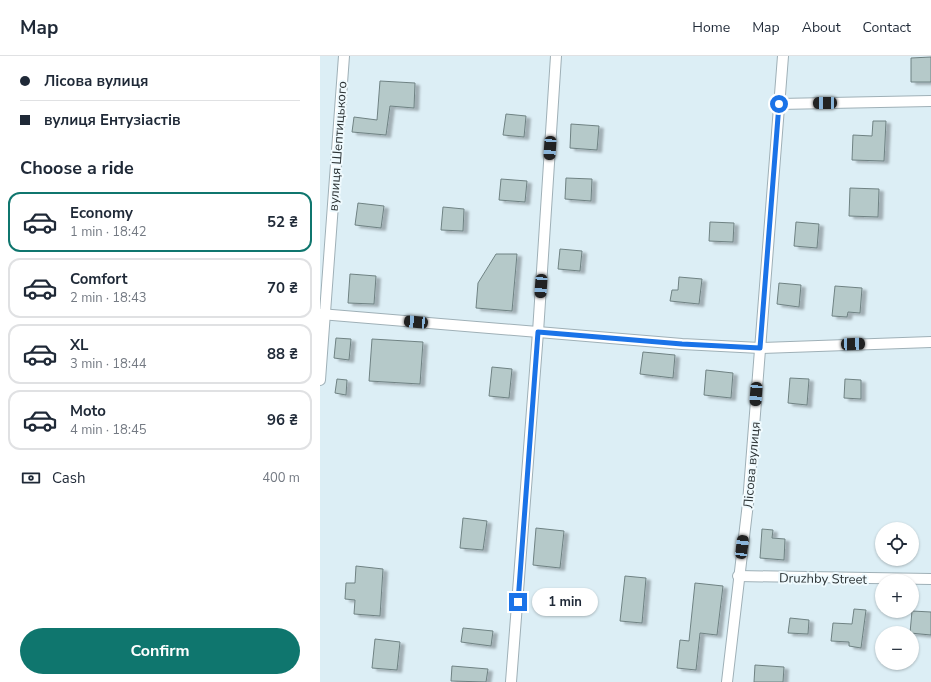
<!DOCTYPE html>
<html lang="en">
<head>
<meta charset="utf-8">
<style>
	body { margin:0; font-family:"Nunito Sans",sans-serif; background:#f2f2f3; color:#1f2937; height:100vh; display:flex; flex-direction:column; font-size:15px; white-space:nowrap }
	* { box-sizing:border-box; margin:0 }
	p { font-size:13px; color:#747a83 }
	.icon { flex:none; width:22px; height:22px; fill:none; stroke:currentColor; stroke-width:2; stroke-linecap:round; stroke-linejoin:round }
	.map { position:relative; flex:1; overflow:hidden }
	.side { display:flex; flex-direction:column; background:#fff; width:320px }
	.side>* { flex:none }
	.hud { display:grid; align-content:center; height:88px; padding:0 20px; background:#fff }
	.tools { position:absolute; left:555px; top:466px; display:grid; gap:8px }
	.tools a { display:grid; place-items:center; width:44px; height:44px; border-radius:50%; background:#fff; box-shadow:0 1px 3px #0004; font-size:20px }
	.end { position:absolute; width:18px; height:18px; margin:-9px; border:5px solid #1a73e8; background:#fff; box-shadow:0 0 0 2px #fff }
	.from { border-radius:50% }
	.bubble { position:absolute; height:28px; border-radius:14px; background:#fff; box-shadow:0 1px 3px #0004; font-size:13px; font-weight:700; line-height:28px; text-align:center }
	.car { position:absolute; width:12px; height:24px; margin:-12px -6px; border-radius:5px; box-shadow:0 0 3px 1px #0007; background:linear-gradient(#222 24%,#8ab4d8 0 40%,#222 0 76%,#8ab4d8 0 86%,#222 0) }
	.hud b { display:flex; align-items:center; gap:14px; height:38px; font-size:15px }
	.hud b+b { border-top:1px solid #e0e1e3 }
	.hud i { width:10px; height:10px; background:#1f2937 }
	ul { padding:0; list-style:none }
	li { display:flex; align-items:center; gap:12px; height:60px; margin:0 8px 6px; padding:0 12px; border:2px solid #e0e1e3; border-radius:12px }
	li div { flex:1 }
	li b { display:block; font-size:15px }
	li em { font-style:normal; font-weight:700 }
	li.on { border-color:#0f766e }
	li>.icon { width:36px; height:36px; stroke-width:1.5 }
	h2 { padding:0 20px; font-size:18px; line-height:48px }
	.pay { display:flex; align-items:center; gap:10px; height:44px; padding:0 20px; font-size:15px }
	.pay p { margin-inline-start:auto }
	.primary-button { display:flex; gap:8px; margin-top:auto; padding:8px 20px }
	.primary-button a { flex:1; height:46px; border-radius:24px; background:#0f766e; color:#fff; font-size:16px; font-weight:700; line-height:46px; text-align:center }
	header { display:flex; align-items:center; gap:24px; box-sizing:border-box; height:56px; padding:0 20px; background:#fff; border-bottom:1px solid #e0e1e3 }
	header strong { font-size:19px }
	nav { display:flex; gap:22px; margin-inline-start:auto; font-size:14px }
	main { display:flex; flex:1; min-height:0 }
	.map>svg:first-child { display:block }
	.building { fill:#b5c9c9; stroke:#6f8283; filter:url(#shadow) }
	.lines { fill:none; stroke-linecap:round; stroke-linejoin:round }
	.street-casing { stroke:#9fb0b7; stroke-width:12 }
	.street { stroke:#fff; stroke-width:10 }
	.route { stroke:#1a73e8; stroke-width:5 }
	.labels { text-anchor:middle; stroke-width:4; stroke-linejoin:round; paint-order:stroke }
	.street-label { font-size:13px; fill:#2c3335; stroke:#effafe }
</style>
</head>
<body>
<header>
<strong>Map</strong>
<nav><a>Home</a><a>Map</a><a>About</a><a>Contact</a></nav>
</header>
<main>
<section class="side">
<div class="hud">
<b><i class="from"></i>Лісова вулиця</b>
<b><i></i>вулиця Ентузіастів</b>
</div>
<h2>Choose a ride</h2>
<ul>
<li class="on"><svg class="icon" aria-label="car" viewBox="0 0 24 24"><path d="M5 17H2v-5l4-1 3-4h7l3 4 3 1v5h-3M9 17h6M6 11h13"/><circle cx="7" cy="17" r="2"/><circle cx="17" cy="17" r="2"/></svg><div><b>Economy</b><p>1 min · 18:42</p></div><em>52 ₴</em></li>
<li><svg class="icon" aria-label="car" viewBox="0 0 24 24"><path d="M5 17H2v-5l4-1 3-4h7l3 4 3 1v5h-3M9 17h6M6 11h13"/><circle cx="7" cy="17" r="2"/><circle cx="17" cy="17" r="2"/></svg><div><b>Comfort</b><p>2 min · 18:43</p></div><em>70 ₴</em></li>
<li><svg class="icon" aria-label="car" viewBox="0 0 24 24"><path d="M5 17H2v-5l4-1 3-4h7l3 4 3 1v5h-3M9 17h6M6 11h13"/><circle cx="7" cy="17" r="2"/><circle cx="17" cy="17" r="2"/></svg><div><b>XL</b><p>3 min · 18:44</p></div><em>88 ₴</em></li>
<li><svg class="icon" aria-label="car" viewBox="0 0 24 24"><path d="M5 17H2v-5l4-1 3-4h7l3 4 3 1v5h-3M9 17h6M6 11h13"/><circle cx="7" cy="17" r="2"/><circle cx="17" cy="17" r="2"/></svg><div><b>Moto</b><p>4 min · 18:45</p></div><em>96 ₴</em></li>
</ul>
<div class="pay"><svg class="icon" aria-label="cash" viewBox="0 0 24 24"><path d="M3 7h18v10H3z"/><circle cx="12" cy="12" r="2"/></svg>Cash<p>400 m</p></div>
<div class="primary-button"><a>Confirm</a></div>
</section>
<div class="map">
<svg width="611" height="626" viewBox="0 0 611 626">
	<defs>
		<filter id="shadow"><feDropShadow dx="4.5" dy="2.5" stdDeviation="1" flood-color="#0004"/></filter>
	</defs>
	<rect width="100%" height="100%" fill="#dceef5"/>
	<!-- building -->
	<g class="building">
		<path d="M611,1V26H591V2Z"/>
		<path d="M60,25L95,27L94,52L70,50L66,79L32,76L34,61L57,64Z"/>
		<path d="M186,58L206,60L204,81L183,79Z"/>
		<path d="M553,65H566L564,105L532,104L533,79L552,80Z"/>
		<path d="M251,68L279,70L277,94L250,92Z"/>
		<path d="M246,122L272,123L271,145L245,143Z"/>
		<path d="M181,123L207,125L205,146L179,144Z"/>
		<path d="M530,132L559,133L558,161L529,160Z"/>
		<path d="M38,147L64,150L61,172L35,169Z"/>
		<path d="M123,151L144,153L143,175L121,174Z"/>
		<path d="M390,166L414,167L413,186L389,185Z"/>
		<path d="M476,166L499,168L497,192L474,190Z"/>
		<path d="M240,193L262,195L260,215L238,213Z"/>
		<path d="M176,198H197L192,255L156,252L158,227Z"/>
		<path d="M30,218L56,220L54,248L28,247Z"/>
		<path d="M359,221L382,223L379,248L350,245L352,234H358Z"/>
		<path d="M459,227L481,229L479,251L457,248Z"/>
		<path d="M515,230L542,232L540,257L528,256L527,261L512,260Z"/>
		<path d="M16,282L31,283L29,304L14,302Z"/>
		<path d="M52,283L103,286L100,328L49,325Z"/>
		<path d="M323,296L355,299L353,322L320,318Z"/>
		<path d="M172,311L192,313L189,342L169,340Z"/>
		<path d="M386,314L413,317L411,342L384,339Z"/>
		<path d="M470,322L489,323L487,349L468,347Z"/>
		<path d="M17,323L27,324L26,339L15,337Z"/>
		<path d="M525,323L541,324V343L524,342Z"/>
		<path d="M143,462L167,465L163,494L140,492Z"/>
		<path d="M216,472L244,475L240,512L213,509Z"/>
		<path d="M442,473L453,474L452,482L465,483L464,504L440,502Z"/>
		<path d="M36,510L63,513L60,560L34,558L35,544L25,543L26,527H35Z"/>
		<path d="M305,520L326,522L322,567L300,565Z"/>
		<path d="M375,527L403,530L397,579L380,577L376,614L357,612L360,584L369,585Z"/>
		<path d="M534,553L546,554L541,592L529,590V586L511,585L513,567L532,568Z"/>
		<path d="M592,555L611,556V579L590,577Z"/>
		<path d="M470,562L489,564L488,578L468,577Z"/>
		<path d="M143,572L173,575L171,590L141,586Z"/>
		<path d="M55,583L80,586L77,614L52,612Z"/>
		<path d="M435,609L464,611L463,626H434Z"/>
		<path d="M132,610L168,613L166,626L131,625Z"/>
	</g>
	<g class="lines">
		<!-- street casing -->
		<g class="street-casing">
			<g id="street">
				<path d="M459,48L611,45"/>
				<path d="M0,258L362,288L440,292L611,286"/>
				<path d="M0,324L24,0"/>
				<path d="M418,520L611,523"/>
				<path d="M191,626L218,276L236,0"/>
				<path d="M407,626L428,447L463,0"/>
			</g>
		</g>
		<!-- street -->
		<use href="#street" class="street"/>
	</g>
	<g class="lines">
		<!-- route -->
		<path class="route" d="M198,546L218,276L362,288L440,292L459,48"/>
	</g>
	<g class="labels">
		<!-- street labels -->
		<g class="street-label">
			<text transform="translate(17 90) rotate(-86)" y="5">вулиця Шептицького</text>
			<text transform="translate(431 409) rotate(-85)" y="5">Лісова вулиця</text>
			<text transform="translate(503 522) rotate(1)" y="5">Druzhby Street</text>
		</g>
	</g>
</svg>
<div class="tools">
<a><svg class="icon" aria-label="locate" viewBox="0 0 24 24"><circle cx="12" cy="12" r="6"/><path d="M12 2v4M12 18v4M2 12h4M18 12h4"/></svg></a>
<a>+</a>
<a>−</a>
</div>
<i class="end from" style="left:459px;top:48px"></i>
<i class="end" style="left:198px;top:546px"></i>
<div class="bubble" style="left:212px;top:532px;width:66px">1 min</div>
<i class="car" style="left:505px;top:47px;rotate:269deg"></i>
<i class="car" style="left:230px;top:92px;rotate:184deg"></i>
<i class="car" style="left:221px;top:230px;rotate:184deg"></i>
<i class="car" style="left:96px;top:266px;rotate:275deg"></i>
<i class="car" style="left:533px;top:288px;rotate:88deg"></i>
<i class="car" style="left:436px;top:338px;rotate:184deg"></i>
<i class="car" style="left:422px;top:491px;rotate:7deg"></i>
</div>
</main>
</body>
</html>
